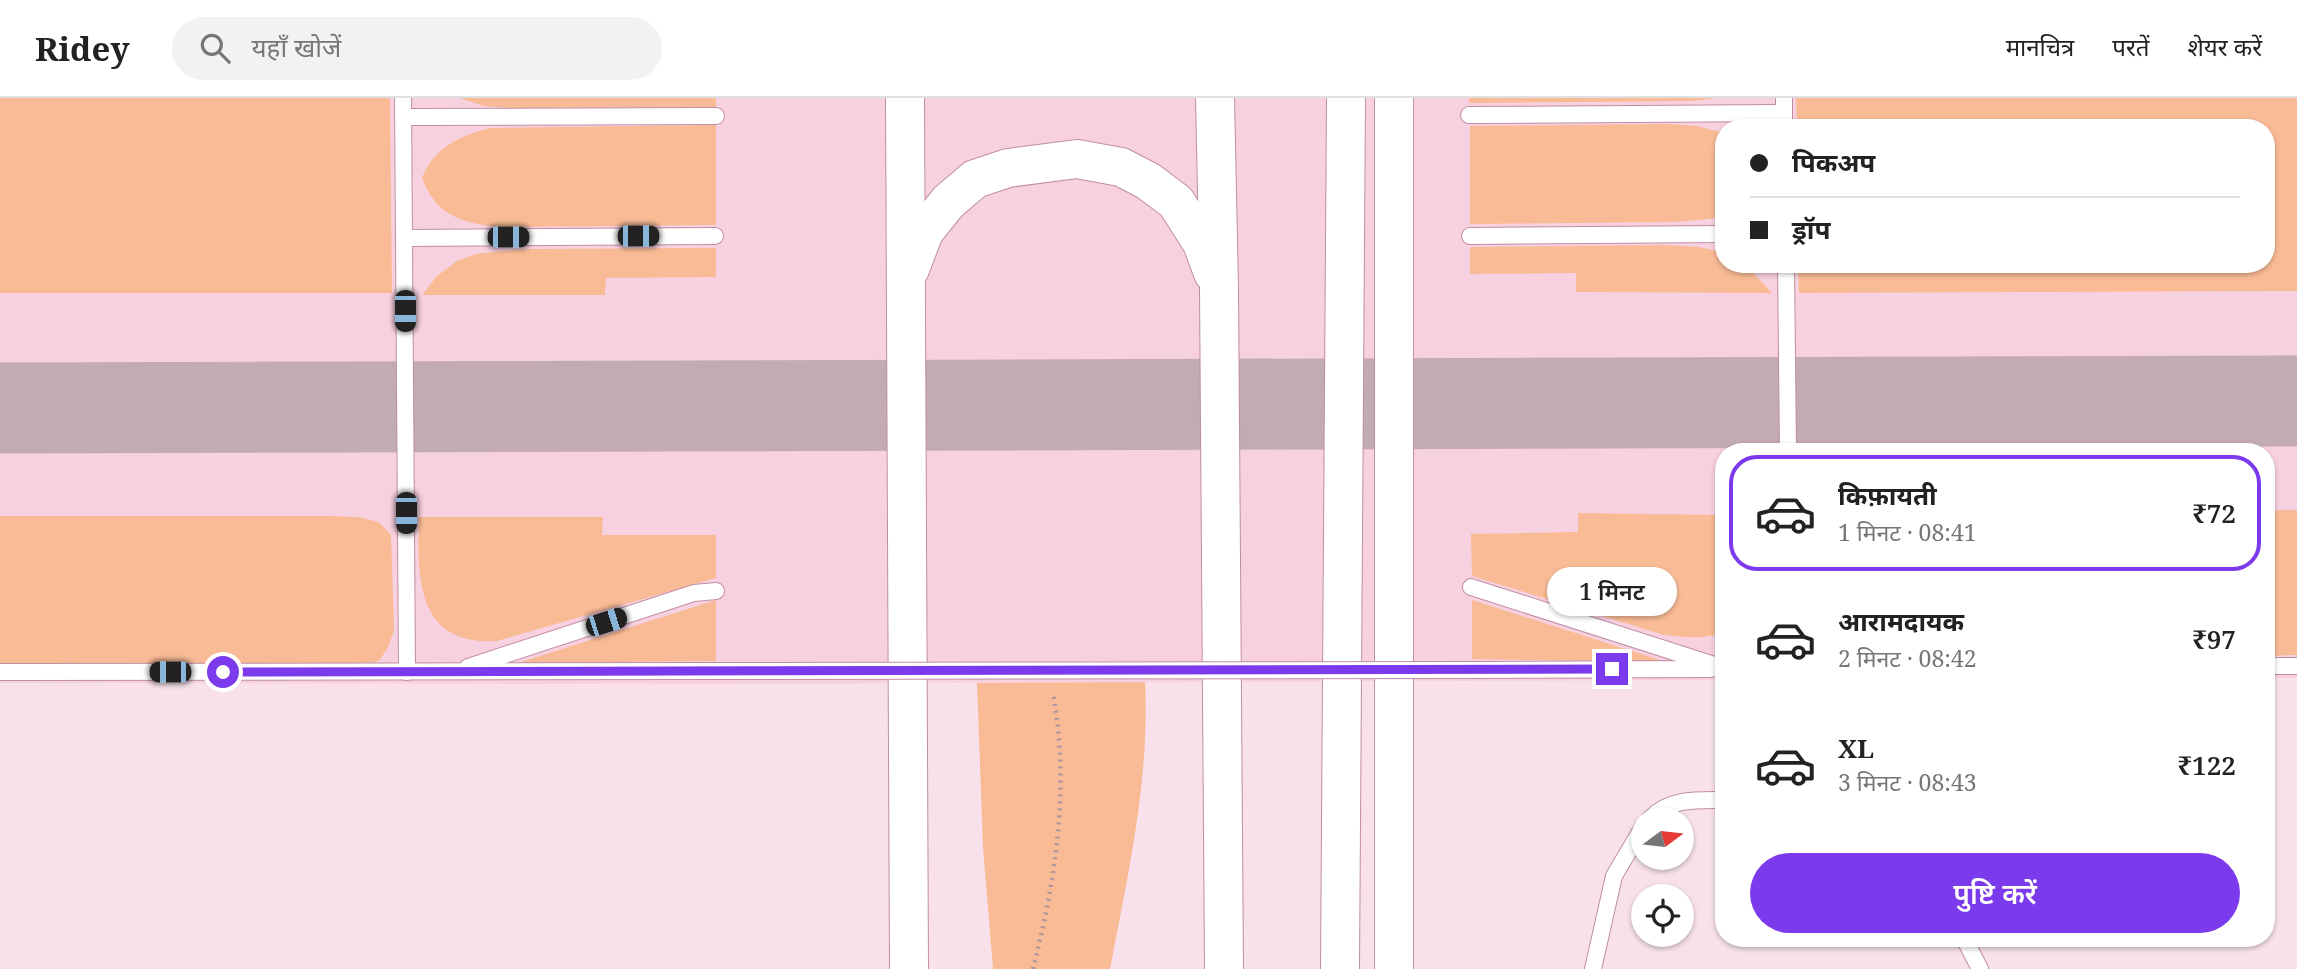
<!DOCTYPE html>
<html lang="hi">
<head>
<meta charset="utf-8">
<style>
	body { margin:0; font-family:"Noto Serif","Noto Sans Devanagari",serif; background:#f2f2f2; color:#222; height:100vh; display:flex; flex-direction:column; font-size:26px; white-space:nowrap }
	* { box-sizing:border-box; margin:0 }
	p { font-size:23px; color:#767676 }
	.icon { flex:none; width:38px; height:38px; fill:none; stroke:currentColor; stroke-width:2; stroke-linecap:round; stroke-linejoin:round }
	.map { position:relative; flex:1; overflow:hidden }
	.sheet { position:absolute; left:1715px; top:345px; width:560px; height:504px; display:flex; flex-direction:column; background:#fff; border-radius:28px; box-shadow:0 2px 5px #0004 }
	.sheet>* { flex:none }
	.top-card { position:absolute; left:1715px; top:21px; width:560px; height:154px; border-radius:28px; box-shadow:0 2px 5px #0004; display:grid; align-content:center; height:154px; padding:0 35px; background:#fff }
	.needle { width:46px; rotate:75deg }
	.buttons { position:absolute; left:1631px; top:709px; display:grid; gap:14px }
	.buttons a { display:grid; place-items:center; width:63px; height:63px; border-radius:50%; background:#fff; box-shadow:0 2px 5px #0004; font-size:35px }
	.end { position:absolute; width:32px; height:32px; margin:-16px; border:9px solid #7c3aed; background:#fff; box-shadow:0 0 0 4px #fff }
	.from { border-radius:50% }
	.bubble { position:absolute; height:49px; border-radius:24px; background:#fff; box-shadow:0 2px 5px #0004; font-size:23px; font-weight:600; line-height:49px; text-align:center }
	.car { position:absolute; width:21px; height:42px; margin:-21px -10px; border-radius:9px; box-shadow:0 0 5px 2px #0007; background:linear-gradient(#222 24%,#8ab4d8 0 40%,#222 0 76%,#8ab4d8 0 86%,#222 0) }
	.top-card b { display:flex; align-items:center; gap:24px; height:66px; font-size:26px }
	.top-card b+b { border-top:2px solid #e0e0e0 }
	.top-card i { width:18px; height:18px; background:#222 }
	ul { padding:12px 0 0; list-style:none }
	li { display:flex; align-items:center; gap:21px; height:116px; margin:0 14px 10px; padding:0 21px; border:4px solid transparent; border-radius:28px }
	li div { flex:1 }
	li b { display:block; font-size:26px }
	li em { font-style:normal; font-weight:600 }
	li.current { border-color:#7c3aed }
	li>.icon { width:63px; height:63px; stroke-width:1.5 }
	.primary-button { display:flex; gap:14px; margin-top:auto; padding:14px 35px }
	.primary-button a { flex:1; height:80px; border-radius:42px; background:#7c3aed; color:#fff; font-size:28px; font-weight:600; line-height:80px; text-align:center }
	header { display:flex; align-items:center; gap:42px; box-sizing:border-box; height:98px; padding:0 35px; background:#fff; border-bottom:2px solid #e0e0e0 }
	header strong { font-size:33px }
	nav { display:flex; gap:38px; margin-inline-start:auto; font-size:24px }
	.search { width:490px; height:63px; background:#f2f2f2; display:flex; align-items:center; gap:18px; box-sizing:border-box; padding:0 24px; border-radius:38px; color:#767676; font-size:26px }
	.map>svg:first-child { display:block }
	.built { fill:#f8d1e1; fill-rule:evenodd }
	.green { fill:#f9bb95 }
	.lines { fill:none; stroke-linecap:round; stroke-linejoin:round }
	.taxiway { stroke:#c2abb4; stroke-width:91 }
	.lane-casing { stroke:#c18da3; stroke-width:18 }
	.secondary-casing { stroke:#c18da3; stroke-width:40 }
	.path { stroke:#ab959e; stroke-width:4.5; stroke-dasharray:2 5; stroke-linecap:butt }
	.lane { stroke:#fff; stroke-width:16 }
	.secondary { stroke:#fff; stroke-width:38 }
	.lane-bridge-casing { stroke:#c18da3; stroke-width:18; stroke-linecap:butt }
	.lane-bridge { stroke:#fff; stroke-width:16 }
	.route { stroke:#7c3aed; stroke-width:9 }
</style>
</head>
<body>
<header>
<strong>Ridey</strong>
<div class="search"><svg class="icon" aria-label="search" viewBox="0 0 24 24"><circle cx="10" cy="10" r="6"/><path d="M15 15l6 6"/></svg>यहाँ खोजें</div>
<nav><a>मानचित्र</a><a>परतें</a><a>शेयर करें</a></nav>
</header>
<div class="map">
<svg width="2297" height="871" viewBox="0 0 2297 871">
	<rect width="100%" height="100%" fill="#f8e1ea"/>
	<!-- built -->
	<path class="built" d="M0,0H2297V580H2266V354H1724V582L716,586L0,585ZM1724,30H2266V166H1724Z"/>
	<!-- green -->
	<g class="green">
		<path d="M0,0H390L392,195H0Z"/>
		<path d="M460,0H716V9L510,10L483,8Z"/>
		<path d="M1469,0H1717L1692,3L1469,5Z"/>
		<path d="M1796,0H2297V193L1799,195L1798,166H2266V30H1797Z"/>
		<path d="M1669,26L1697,28L1724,35V117L1719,120L1675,124L1470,126V28Z"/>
		<path d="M716,27V127L499,129C462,125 436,118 422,80C433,50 461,37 490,30Z"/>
		<path d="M1664,147L1698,149L1724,154V166H1745L1772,195L1576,194V175L1470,176V149Z"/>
		<path d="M716,150V179L606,180L605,197H422L437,178L457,163L475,156L526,151Z"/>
		<path d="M2266,412H2297V557L2266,558Z"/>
		<path d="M1578,415L1724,417V534C1703,542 1685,539 1664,537L1472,478L1471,436L1578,434Z"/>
		<path d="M0,418H329L357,419L379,424L391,437L394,533L387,551L379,563L360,567L0,566Z"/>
		<path d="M419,419H603L602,437H716V480L497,543C416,548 417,479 419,419Z"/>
		<path d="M716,502V563L518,565Z"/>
		<path d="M1472,502L1666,564L1472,561Z"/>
		<path d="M1145,584C1150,681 1128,776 1110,871H993L983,749L977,585Z"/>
	</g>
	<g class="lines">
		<!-- taxiway -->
		<path class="taxiway" d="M0,310L2297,303"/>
		<!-- lane casing -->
		<g class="lane-casing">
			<g id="lane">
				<path d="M403,0L407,574"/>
				<path d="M1784,0V30"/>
				<path d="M1469,17L1784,15"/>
				<path d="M404,19L716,18"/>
				<path d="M1470,138L1724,136"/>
				<path d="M404,140L715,138"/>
				<path d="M1786,166L1788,354"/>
				<path d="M1471,489L1724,570"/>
				<path d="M2266,568H2297"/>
				<path d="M468,569L694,495L716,493"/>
				<path d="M1472,572L1711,571"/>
				<path d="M0,574L716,573"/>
				<path d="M1650,721C1669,700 1698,702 1724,702"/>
				<path d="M1964,840L1980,871"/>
				<path d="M1593,871L1614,778L1643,729"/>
			</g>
		</g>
		<!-- secondary casing -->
		<g class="secondary-casing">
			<g id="secondary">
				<path d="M905,0L909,871"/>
				<path d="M1215,0L1219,190L1224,871"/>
				<path d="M910,171L924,134L948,104L975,81L1008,70L1077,61L1121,69L1148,83L1176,104L1202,145L1213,175"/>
				<path d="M1340,871L1346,0"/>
				<path d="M1394,871V0"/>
			</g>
		</g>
		<!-- path -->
		<path class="path" d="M1033,871C1056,780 1070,689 1053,595"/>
		<!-- lane -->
		<use href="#lane" class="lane"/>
		<!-- secondary -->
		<use href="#secondary" class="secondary"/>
		<!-- lane-bridge casing -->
		<g class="lane-bridge-casing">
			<path id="lane-bridge" d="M716,573L1472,572"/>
		</g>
		<!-- lane-bridge -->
		<use href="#lane-bridge" class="lane-bridge"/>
	</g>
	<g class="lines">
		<!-- route -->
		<path class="route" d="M223,574L1612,571"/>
	</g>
</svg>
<div class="buttons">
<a><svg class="needle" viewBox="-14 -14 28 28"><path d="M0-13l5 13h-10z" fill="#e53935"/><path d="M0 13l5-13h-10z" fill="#767676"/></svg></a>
<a><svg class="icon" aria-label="locate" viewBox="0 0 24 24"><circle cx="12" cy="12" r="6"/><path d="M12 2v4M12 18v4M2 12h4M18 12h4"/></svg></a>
</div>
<i class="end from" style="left:223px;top:574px"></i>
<i class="end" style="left:1612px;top:571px"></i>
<div class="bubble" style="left:1547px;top:469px;width:130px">1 मिनट</div>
<i class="car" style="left:638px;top:138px;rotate:90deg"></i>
<i class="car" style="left:508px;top:139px;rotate:90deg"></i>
<i class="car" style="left:405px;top:213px;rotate:180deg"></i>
<i class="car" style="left:406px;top:415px;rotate:180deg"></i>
<i class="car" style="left:606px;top:524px;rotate:72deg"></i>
<i class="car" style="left:170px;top:574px;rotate:270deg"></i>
<div class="top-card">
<b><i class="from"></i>पिकअप</b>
<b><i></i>ड्रॉप</b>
</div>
<section class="sheet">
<ul>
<li class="current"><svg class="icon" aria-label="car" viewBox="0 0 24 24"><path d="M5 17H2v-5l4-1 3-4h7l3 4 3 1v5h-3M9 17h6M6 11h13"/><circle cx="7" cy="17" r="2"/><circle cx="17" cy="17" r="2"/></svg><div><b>किफ़ायती</b><p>1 मिनट · 08:41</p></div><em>₹72</em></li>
<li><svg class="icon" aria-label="car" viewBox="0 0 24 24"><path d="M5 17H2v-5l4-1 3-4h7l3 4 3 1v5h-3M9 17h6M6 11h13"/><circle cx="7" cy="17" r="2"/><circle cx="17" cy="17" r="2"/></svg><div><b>आरामदायक</b><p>2 मिनट · 08:42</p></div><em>₹97</em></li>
<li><svg class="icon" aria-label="car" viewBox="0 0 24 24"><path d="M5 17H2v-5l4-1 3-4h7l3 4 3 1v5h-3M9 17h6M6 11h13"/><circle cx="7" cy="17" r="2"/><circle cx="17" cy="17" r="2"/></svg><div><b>XL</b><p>3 मिनट · 08:43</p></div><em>₹122</em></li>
</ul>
<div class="primary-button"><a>पुष्टि करें</a></div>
</section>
</div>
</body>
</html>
